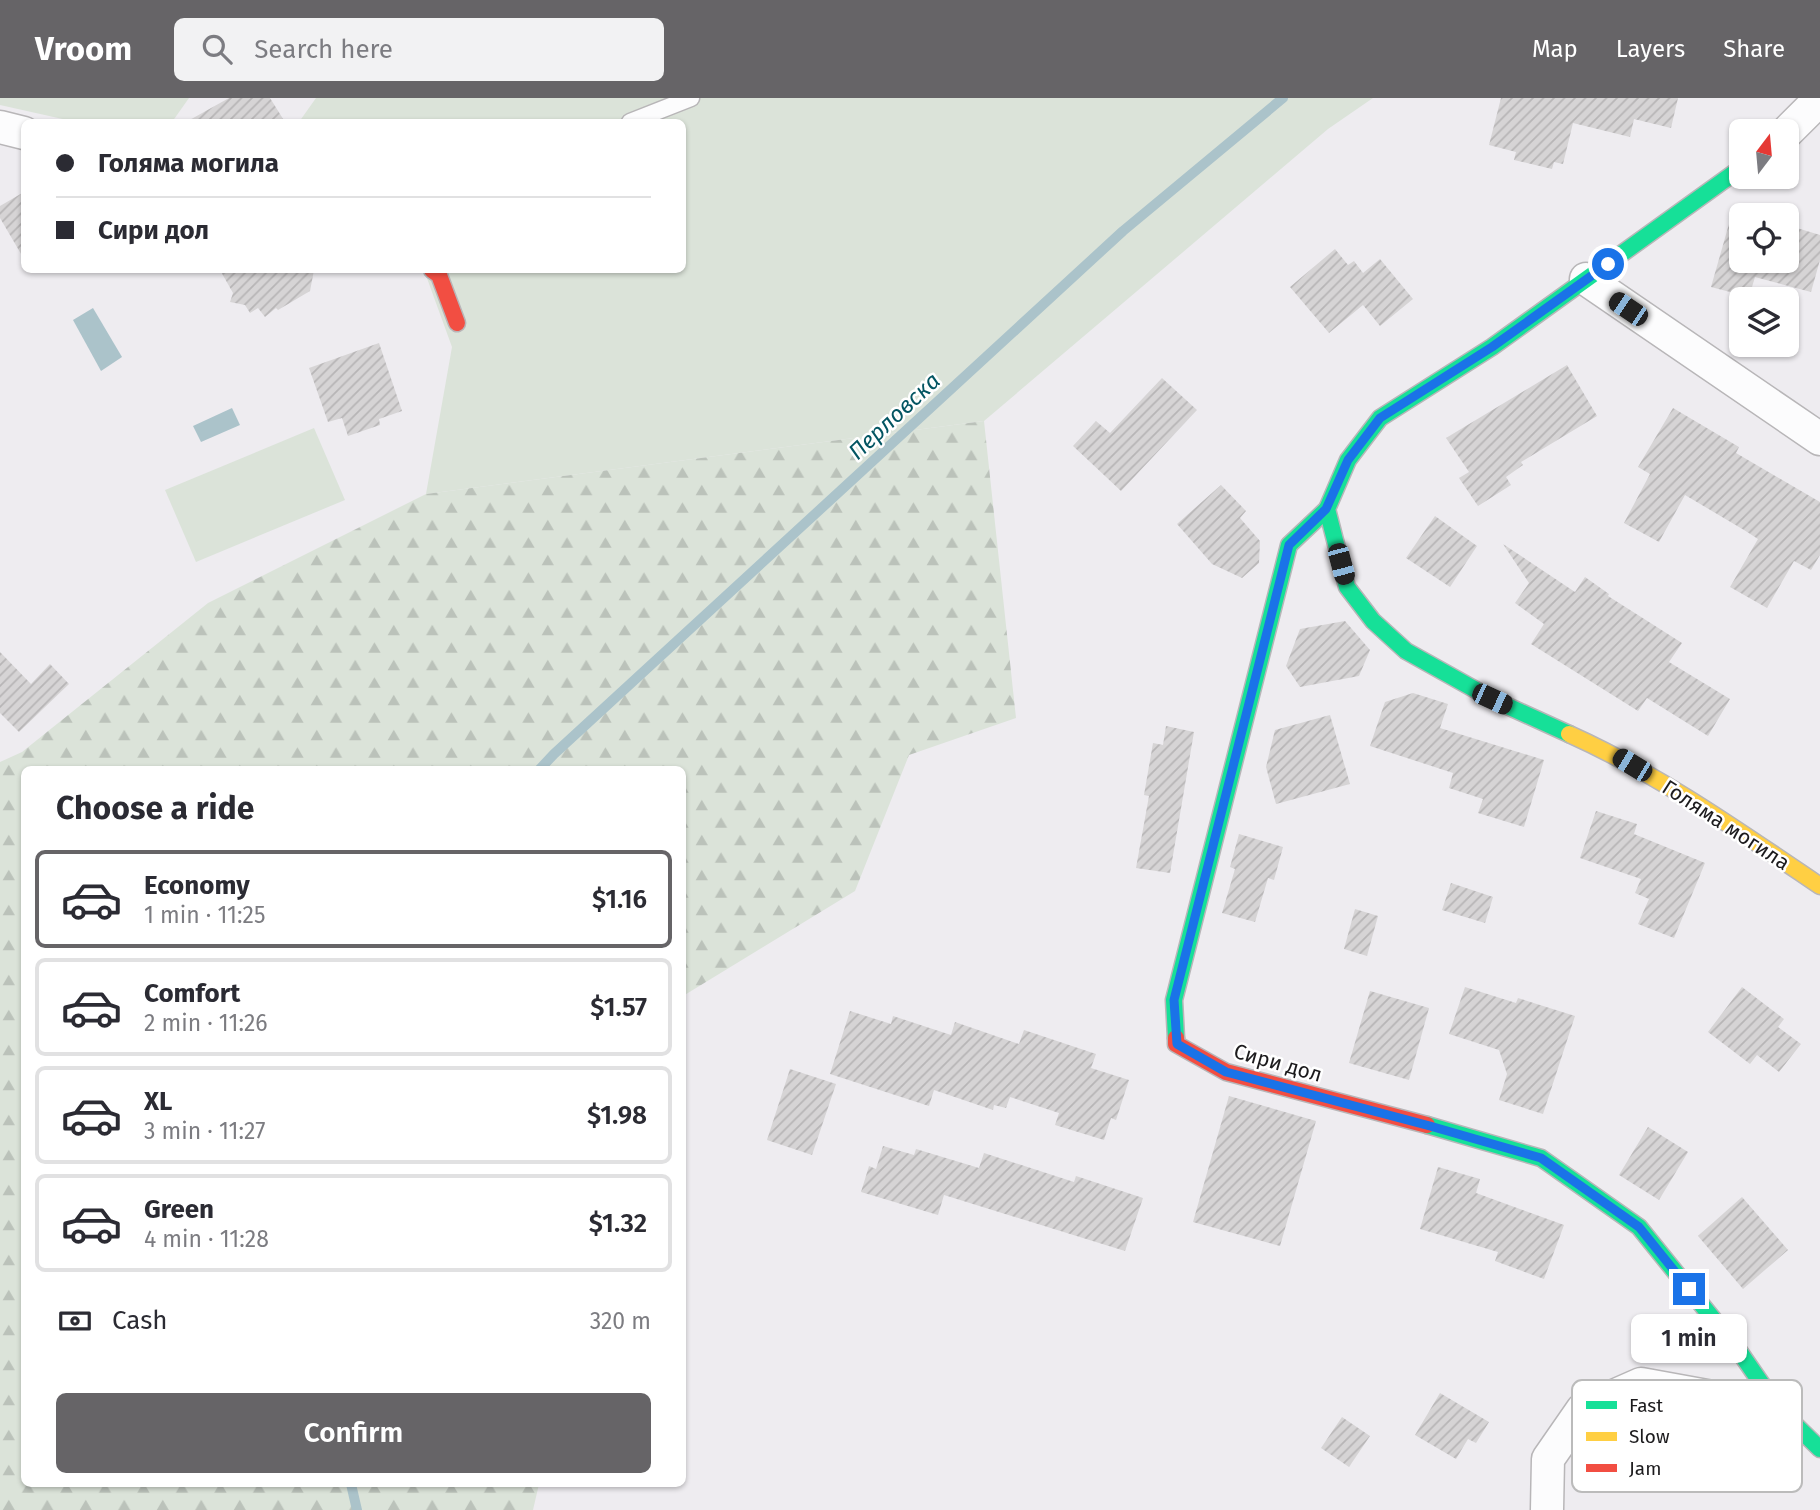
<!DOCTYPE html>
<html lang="en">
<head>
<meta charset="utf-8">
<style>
	body { margin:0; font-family:"Fira Sans",sans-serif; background:#f2f2f3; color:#2b2b33; height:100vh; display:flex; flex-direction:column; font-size:26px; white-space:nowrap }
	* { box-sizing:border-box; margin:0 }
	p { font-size:23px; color:#7c7c81 }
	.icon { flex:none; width:38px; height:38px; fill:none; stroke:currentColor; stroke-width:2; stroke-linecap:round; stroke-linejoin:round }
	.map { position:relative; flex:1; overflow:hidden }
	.sheet { position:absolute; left:21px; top:668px; width:665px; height:721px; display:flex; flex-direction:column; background:#fff; border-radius:10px; box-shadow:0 2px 5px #0004 }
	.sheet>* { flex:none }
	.guide { position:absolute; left:21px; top:21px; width:665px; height:154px; border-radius:10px; box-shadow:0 2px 5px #0004; display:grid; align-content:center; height:154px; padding:0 35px; background:#fff }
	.needle { width:46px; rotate:16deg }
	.controls { position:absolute; left:1729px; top:21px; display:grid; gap:14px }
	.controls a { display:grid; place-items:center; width:70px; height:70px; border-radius:10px; background:#fff; box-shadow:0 2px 5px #0004; font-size:35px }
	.end { position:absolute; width:32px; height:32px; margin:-16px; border:9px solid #1a73e8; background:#fff; box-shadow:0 0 0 4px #fff }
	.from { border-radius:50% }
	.bubble { position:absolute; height:49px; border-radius:10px; background:#fff; box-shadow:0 2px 5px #0004; font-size:23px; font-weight:600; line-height:49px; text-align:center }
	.car { position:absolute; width:21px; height:42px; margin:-21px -10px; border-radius:9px; box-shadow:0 0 5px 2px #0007; background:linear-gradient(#222 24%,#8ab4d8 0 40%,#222 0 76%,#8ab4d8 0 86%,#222 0) }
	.guide b { display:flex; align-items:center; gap:24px; height:66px; font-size:26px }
	.guide b+b { border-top:2px solid #e1e1e2 }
	.guide i { width:18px; height:18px; background:#2b2b33 }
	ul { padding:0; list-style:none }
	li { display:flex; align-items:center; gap:21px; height:98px; margin:0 14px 10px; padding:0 21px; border:4px solid #e1e1e2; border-radius:10px }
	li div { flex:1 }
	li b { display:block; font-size:26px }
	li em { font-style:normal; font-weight:600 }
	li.selected { border-color:#666467 }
	li>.icon { width:63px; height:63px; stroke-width:1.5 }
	h2 { padding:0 35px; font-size:32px; line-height:84px }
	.pay { display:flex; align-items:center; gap:18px; height:77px; padding:0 35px; font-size:26px }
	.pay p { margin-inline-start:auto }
	.cta { display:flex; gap:14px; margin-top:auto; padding:14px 35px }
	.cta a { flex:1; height:80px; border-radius:10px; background:#666467; color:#fff; font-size:28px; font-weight:600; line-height:80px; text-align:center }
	header { display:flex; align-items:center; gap:42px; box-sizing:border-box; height:98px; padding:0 35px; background:#666467; color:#fff }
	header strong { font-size:33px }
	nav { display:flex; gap:38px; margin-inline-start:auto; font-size:24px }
	.search { width:490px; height:63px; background:#f2f2f3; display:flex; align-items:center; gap:18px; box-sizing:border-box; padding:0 24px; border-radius:10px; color:#7c7c81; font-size:26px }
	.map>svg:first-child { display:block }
	.grass { fill:#dbe3d9 }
	.forest { fill:url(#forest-firs) }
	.water { fill:#abc3ca }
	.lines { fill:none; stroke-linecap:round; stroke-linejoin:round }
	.stream { stroke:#abc3ca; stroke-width:10 }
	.building { fill:url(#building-hatch) }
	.lane-casing { stroke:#b8b6b8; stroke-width:19 }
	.street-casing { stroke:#b8b6b8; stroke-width:35 }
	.fast-casing { stroke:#b8b6b8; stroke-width:19 }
	.slow-casing { stroke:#b8b6b8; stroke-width:19 }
	.jam-casing { stroke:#b8b6b8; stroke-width:19 }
	.lane { stroke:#fcfcfd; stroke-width:16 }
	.street { stroke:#fcfcfd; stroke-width:32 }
	.fast { stroke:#16e098; stroke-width:16 }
	.slow { stroke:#ffcf43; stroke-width:16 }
	.jam { stroke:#f24e42; stroke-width:16 }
	.route { stroke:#1a73e8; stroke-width:9 }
	.labels { text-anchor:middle; stroke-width:5; stroke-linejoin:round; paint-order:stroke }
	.street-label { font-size:21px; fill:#1c1b1d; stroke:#fff }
	.water-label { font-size:23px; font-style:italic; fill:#035562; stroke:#fff }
	.key { fill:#fff; stroke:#bbb; stroke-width:2 }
	.key-label { font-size:19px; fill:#1c1b1d }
</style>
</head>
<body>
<header>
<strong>Vroom</strong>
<div class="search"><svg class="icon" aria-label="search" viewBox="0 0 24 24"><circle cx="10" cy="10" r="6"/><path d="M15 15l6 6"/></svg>Search here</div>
<nav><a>Map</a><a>Layers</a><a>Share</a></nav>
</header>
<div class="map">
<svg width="1820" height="1412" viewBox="0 0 1820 1412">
	<defs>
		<pattern id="forest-firs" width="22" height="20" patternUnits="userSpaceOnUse" patternTransform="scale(1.75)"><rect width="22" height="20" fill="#dbe3d9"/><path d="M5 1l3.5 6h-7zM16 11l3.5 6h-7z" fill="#bbc2ba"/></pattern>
		<pattern id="building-hatch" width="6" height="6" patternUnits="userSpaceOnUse" patternTransform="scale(1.75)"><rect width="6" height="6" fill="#d6d4d5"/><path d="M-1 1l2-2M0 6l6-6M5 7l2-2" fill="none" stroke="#b7b5b6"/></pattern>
	</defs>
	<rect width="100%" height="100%" fill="#eeecf0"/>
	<!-- grass -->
	<g class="grass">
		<path d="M0,0H189L172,24H76L0,7Z"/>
		<path d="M316,0H1373L1328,31L984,323L426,396L452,249L424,172H682V24H299Z"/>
		<path d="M314,330L345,402L196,464L165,392Z"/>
	</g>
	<!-- forest -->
	<path class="forest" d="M984,323L1016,620L909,657L855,793L683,898L682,672H24V1386H539L533,1412H0V664L22,654L208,505L426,396Z"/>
	<!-- water -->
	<g class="water">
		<path d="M93,210L122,259L101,273L73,222Z"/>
		<path d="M232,310L240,327L201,344L193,328Z"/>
	</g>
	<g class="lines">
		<!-- stream -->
		<g class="stream">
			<path d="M539,672L554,656L1123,133L1283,0"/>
			<path d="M351,1386L357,1412"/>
		</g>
	</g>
	<!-- building -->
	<g class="building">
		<path d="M229,0H270L285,24H186Z"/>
		<path d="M1501,0H1678L1671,30L1634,21L1630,39L1573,25L1563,66L1554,64L1552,71L1514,62L1516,54L1489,47Z"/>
		<path d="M24,94V161L0,120V108Z"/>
		<path d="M1733,112L1751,117H1741V163H1787V127L1820,137V162L1811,194L1755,179L1749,199L1711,189Z"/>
		<path d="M1335,151L1348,167L1354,163L1363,175L1380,161L1413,201L1380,228L1363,207L1329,235L1290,189Z"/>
		<path d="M220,172H314L310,193L278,212L276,210L265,219L258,210L250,215L245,207L230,204L233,195Z"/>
		<path d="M379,245L402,313L379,321L380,327L348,338L342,320L328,324L309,270Z"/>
		<path d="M1567,267L1597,318L1521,364L1523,367L1506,379L1511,387L1478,408L1459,380L1469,374L1446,340Z"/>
		<path d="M1162,280L1197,312L1121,393L1073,348L1096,323L1110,335Z"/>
		<path d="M1673,310L1739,349L1736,355L1820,404V457L1811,472L1794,463L1767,510L1730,489L1758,441L1744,432L1685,397L1659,444L1624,425L1650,376L1638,369Z"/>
		<path d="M1221,387L1246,413L1240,420L1260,443L1259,465L1242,480L1212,466L1177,426Z"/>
		<path d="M1435,418L1477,448L1450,489L1406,460Z"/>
		<path d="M1503,446L1575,494L1585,479L1609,496L1608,498L1682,545L1669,564L1730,601L1708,638L1647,600L1638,613L1531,546L1544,526L1515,505L1529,485Z"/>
		<path d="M1345,523L1370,552L1359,578L1300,589L1286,568L1300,531Z"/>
		<path d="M0,554L31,586L50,566L69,586L19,634L0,615Z"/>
		<path d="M1413,595L1448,606L1440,630L1544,662L1524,729L1478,715L1483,701L1449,690L1453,675L1370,648L1385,604Z"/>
		<path d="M1330,617L1350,686L1276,706L1266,669L1275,632Z"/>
		<path d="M1166,628L1194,634L1170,775L1136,770L1149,698L1144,697L1153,645L1163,647Z"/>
		<path d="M1596,713L1637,726L1634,736L1705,765L1674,840L1638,826L1649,801L1635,795L1641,781L1580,760Z"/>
		<path d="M1239,736L1283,749L1274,782L1268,780L1255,824L1222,815L1235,771L1230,769Z"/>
		<path d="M1451,785L1493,799L1485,825L1442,812Z"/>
		<path d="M1355,811L1378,818L1367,858L1344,851Z"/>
		<path d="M1465,889L1516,905L1518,900L1575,918L1543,1016L1499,1002L1507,976L1499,952L1449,936Z"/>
		<path d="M1742,889L1784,921L1778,929L1801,946L1779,974L1757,957L1750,966L1708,934Z"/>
		<path d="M1370,893L1429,910L1409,982L1349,965Z"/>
		<path d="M850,913L891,926L893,918L951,937L955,924L1019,946L1024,932L1096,956L1091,970L1129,982L1116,1022L1111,1020L1104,1042L1055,1027L1059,1015L1010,999L1006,1010L994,1007L993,1012L934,992L929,1008L830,976Z"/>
		<path d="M790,971L836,986L812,1057L767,1042Z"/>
		<path d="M1229,998L1316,1023L1280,1148L1193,1124Z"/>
		<path d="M1648,1029L1688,1054L1659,1102L1619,1077Z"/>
		<path d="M883,1048L914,1057L916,1051L979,1070L984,1055L1074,1084L1076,1078L1143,1100L1125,1153L944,1097L938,1117L861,1094L869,1068L876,1071Z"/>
		<path d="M1438,1069L1480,1081L1476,1095L1564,1127L1544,1181L1495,1163L1498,1154L1420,1131Z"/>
		<path d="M1742,1099L1788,1152L1743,1191L1698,1138Z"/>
		<path d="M1440,1295L1489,1324L1476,1345L1468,1341L1456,1361L1415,1337Z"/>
		<path d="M1342,1319L1370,1338L1349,1369L1321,1350Z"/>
	</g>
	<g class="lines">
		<!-- lane casing -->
		<g class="lane-casing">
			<path id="lane" d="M630,24L691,0"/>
		</g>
		<!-- street casing -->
		<g class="street-casing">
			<g id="street">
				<path d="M0,29L24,35"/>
				<path d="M1787,34L1820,1"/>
				<path d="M1586,181L1820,341"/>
				<path d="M1547,1412L1548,1361L1582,1312L1641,1286L1779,1311"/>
			</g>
		</g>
		<!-- fast casing -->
		<g class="fast-casing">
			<g id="fast">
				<path d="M1569,636L1492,601L1406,553L1373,523L1347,489L1327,411L1348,362L1380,320L1492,249L1741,70"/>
				<path d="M1176,940L1174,902L1289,447L1327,411"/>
				<path d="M1427,1027L1541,1060L1639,1129L1739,1253L1779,1311L1820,1351"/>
			</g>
		</g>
		<!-- slow casing -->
		<g class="slow-casing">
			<path id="slow" d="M1569,636C1658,676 1739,733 1820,788"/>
		</g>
		<!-- jam casing -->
		<g class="jam-casing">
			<g id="jam">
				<path d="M432,172L439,177L457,225"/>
				<path d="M1176,940V946L1226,974L1427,1027"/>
			</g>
		</g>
		<!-- lane -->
		<use href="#lane" class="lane"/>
		<!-- street -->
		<use href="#street" class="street"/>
		<!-- fast -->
		<use href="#fast" class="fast"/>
		<!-- slow -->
		<use href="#slow" class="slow"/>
		<!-- jam -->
		<use href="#jam" class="jam"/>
	</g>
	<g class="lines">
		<!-- route -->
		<path class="route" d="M1608,166L1492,249L1380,320L1348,362L1326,411L1289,447L1174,902L1177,946L1226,974L1430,1028L1541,1060L1639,1129L1689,1191"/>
	</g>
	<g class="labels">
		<!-- street labels -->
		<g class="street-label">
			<text transform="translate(1726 727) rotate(33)" y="7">Голяма могила</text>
			<text transform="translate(1278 965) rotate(16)" y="7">Сири дол</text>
		</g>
		<!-- water labels -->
		<g class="water-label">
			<text transform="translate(894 318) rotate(-43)" y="8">Перловска</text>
		</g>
	</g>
	<!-- legend -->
	<rect x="1572" y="1282" width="230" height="112" rx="10" class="key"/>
	<rect x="1586" y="1303" width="31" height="8" fill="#16e098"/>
	<rect x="1586" y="1334" width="31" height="9" fill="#ffcf43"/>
	<rect x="1586" y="1366" width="31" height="8" fill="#f24e42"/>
	<g class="key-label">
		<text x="1629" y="1314">Fast</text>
		<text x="1629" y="1345">Slow</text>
		<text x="1629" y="1377">Jam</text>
	</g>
</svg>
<div class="controls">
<a><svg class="needle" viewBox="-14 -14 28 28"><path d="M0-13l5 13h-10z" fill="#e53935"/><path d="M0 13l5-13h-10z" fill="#7c7c81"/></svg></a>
<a><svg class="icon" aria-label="locate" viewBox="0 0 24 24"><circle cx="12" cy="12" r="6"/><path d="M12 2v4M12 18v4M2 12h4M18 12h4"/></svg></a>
<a><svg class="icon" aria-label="layers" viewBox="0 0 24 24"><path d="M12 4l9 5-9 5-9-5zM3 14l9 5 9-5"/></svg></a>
</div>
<i class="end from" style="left:1608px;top:166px"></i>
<i class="end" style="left:1689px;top:1191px"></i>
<div class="bubble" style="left:1631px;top:1216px;width:116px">1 min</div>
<i class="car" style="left:1628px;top:211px;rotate:304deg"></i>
<i class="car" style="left:1341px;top:466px;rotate:165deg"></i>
<i class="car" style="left:1492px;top:601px;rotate:115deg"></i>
<i class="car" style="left:1632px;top:667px;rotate:301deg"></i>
<div class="guide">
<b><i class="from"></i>Голяма могила</b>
<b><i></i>Сири дол</b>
</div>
<section class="sheet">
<h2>Choose a ride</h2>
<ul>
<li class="selected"><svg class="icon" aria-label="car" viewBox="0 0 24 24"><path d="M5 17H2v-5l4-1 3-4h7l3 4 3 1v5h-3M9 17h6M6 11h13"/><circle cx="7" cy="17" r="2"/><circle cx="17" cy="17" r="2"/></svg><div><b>Economy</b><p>1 min · 11:25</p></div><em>$1.16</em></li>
<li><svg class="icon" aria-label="car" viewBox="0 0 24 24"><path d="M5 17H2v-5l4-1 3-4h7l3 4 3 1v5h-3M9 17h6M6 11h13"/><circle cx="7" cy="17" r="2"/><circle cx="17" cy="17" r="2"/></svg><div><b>Comfort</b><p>2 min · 11:26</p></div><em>$1.57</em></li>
<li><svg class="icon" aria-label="car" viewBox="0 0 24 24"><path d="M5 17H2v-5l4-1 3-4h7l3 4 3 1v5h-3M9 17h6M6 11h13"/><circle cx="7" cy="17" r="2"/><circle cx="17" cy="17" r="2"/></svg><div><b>XL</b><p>3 min · 11:27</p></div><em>$1.98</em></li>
<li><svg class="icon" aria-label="car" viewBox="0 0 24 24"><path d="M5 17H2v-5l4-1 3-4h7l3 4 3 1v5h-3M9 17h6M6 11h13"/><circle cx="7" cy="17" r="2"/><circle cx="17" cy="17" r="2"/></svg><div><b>Green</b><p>4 min · 11:28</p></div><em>$1.32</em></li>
</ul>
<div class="pay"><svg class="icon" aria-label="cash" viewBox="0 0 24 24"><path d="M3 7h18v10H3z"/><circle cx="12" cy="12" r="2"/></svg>Cash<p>320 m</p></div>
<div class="cta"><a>Confirm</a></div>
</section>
</div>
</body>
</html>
